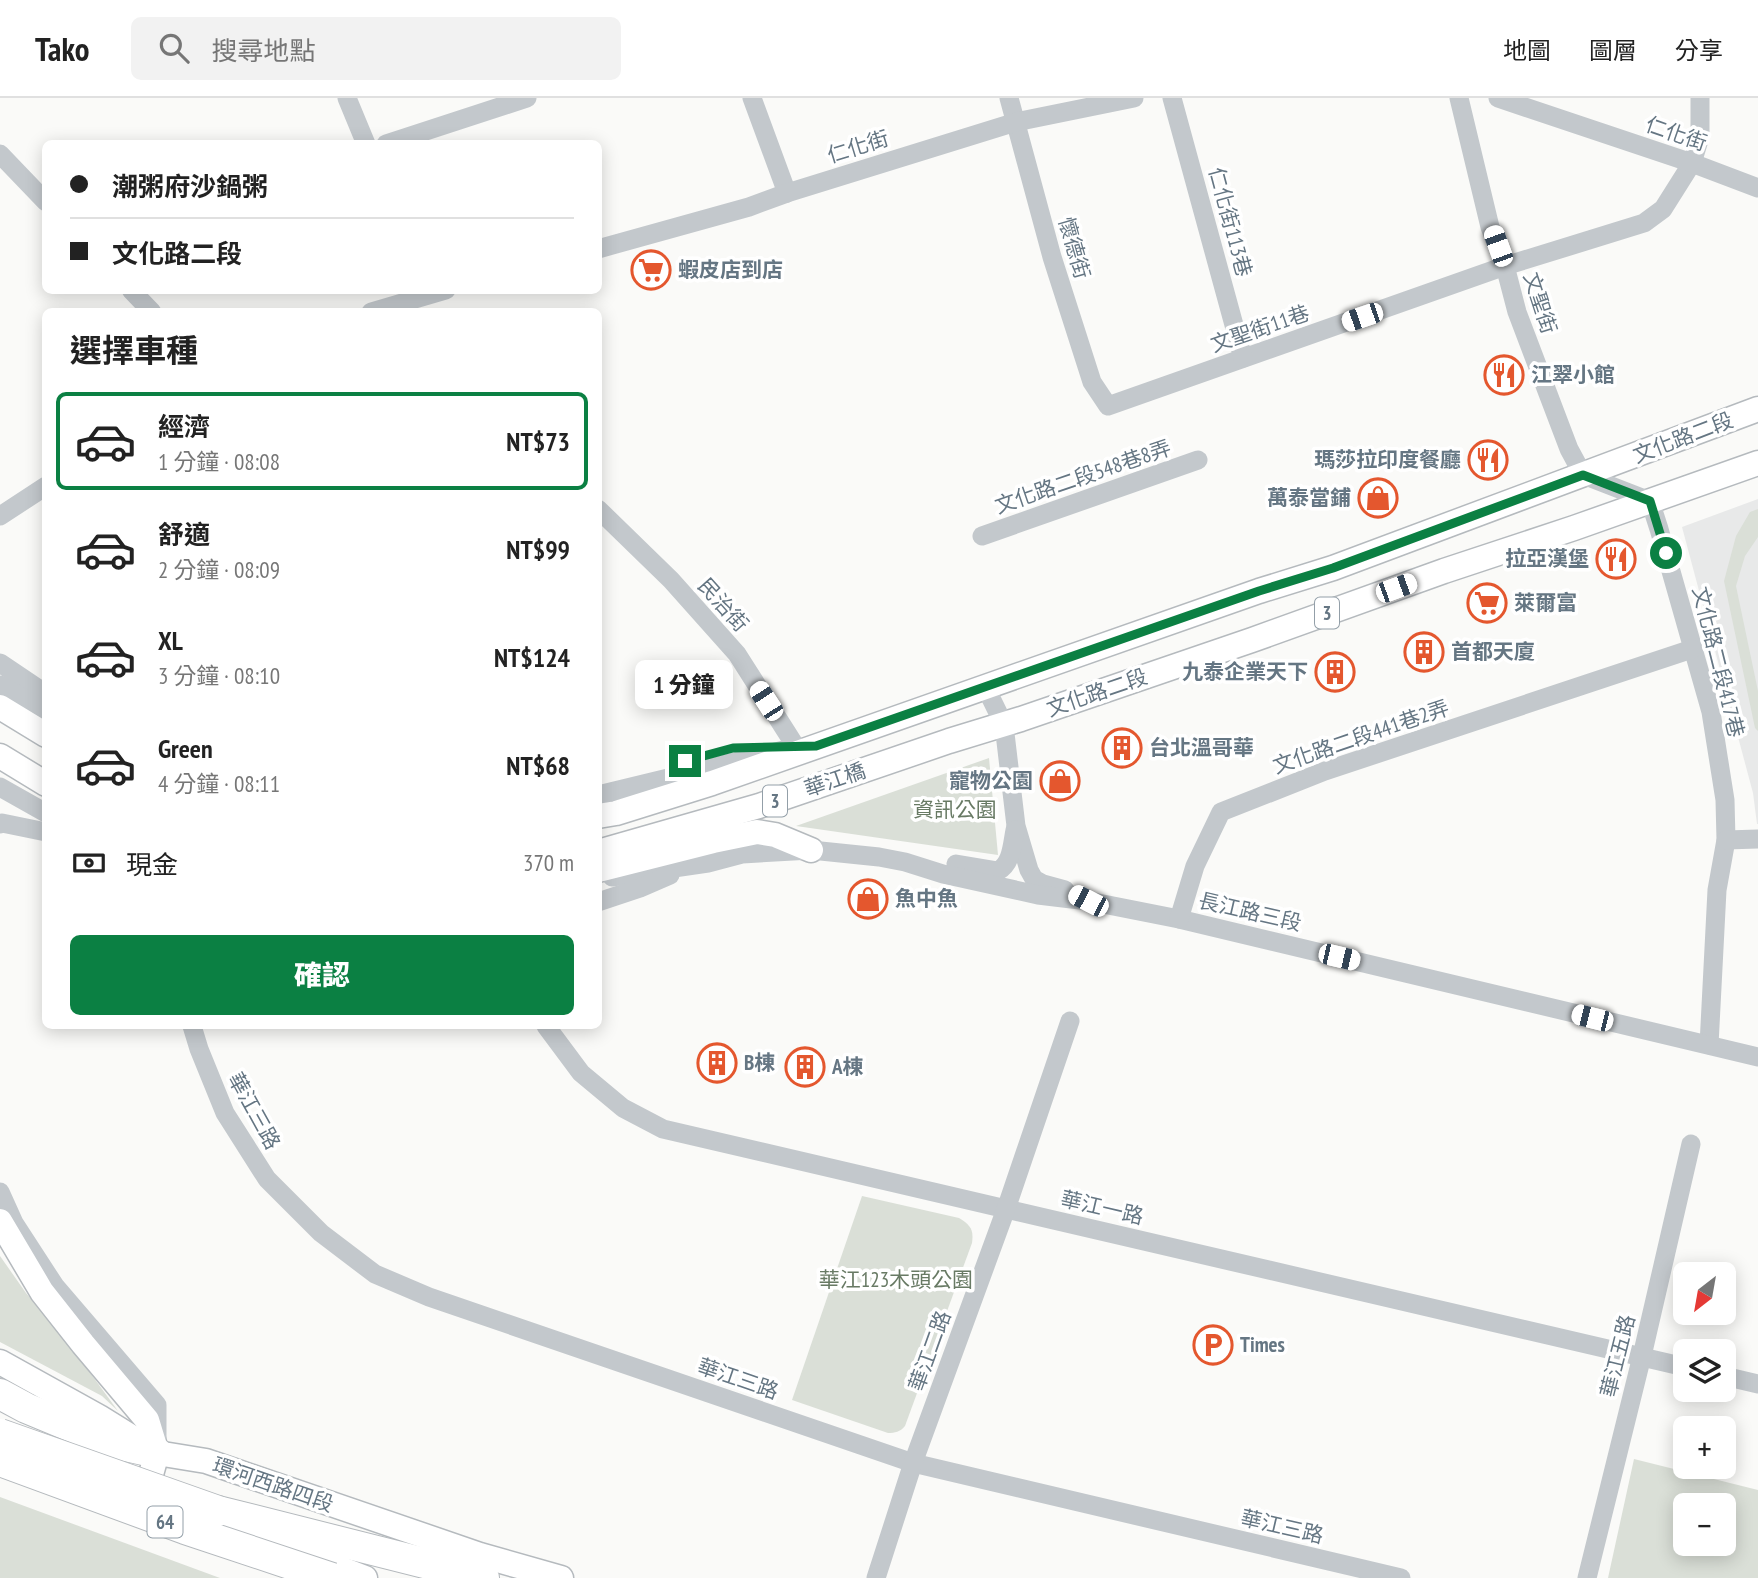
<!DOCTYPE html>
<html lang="zh-TW">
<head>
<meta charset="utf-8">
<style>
	body { margin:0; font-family:"PT Sans Narrow","Noto Sans TC",sans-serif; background:#f2f2f2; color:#222; height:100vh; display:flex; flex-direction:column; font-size:26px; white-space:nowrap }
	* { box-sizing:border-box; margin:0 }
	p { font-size:23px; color:#767676 }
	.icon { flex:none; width:38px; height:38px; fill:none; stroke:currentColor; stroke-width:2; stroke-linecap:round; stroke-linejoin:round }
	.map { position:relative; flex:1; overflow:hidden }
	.panel { position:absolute; left:42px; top:210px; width:560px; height:721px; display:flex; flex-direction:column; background:#fff; border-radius:10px; box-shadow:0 4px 18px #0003 }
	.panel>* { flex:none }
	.guide { position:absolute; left:42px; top:42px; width:560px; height:154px; border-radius:10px; box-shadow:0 4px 18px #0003; display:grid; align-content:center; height:154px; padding:0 28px; background:#fff }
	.needle { width:46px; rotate:211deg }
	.controls { position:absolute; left:1673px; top:1164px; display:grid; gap:14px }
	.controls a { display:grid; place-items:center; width:63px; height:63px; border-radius:10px; background:#fff; box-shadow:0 4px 18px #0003; font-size:35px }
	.end { position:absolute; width:32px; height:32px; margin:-16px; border:9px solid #0b8043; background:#fff; box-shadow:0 0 0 4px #fff }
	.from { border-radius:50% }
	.bubble { position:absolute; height:49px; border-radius:10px; background:#fff; box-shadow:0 4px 18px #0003; font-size:23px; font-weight:800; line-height:49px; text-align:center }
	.car { position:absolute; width:21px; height:42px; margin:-21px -10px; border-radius:9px; box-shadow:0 0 5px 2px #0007; background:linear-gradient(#fff 24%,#345 0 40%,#fff 0 76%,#345 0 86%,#fff 0) }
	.guide b { display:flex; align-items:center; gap:24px; height:66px; font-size:26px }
	.guide b+b { border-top:2px solid #e0e0e0 }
	.guide i { width:18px; height:18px; background:#222 }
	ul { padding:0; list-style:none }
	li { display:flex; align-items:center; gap:21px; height:98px; margin:0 14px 10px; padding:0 14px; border:4px solid transparent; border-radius:10px }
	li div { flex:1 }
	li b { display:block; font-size:26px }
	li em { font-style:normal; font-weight:800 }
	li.current { border-color:#0b8043 }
	li>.icon { width:63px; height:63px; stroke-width:1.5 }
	h2 { padding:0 28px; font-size:32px; line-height:84px }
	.pay { display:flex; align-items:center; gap:18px; height:77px; padding:0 28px; font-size:26px }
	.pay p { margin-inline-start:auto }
	.cta { display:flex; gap:14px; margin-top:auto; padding:14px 28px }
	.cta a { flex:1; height:80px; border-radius:10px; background:#0b8043; color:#fff; font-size:28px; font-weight:800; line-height:80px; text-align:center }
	header { display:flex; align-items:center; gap:42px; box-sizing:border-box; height:98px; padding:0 35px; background:#fff; border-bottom:2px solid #e0e0e0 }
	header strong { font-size:33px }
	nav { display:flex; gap:38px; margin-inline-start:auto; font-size:24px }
	.search { width:490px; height:63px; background:#f2f2f2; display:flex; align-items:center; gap:18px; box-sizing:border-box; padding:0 24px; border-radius:10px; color:#767676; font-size:26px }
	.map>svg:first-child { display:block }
	.built { fill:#e8e9e9 }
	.green { fill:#dadfd7; fill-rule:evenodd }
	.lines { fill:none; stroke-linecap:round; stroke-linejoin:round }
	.major-casing { stroke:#b5babe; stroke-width:27 }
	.highway-casing { stroke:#b4b9bd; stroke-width:32 }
	.minor { stroke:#c3c8cc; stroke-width:19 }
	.major { stroke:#fff; stroke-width:24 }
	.highway { stroke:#fff; stroke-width:30 }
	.highway-bridge-casing { stroke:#b4b9bd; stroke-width:32; stroke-linecap:butt }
	.highway-bridge { stroke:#fff; stroke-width:30 }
	.route { stroke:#0b8043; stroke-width:9 }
	.labels { text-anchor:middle; stroke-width:7; stroke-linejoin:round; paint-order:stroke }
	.shield { fill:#fff; stroke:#939fa8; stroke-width:2 }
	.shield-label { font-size:19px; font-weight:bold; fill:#657683 }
	.street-label { font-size:21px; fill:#657683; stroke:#fff }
	.poi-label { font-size:21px; font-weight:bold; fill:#657683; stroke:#fff; text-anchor:start }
	.park-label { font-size:21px; fill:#687a64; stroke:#fff }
</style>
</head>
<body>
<header>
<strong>Tako</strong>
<div class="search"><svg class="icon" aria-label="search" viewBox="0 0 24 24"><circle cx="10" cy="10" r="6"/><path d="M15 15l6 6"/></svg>搜尋地點</div>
<nav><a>地圖</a><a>圖層</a><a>分享</a></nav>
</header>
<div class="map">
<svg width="1758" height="1480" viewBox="0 0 1758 1480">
	<rect width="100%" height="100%" fill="#fafaf8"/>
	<!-- built -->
	<path class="built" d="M1758,401V726H1757L1753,695L1682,429Z"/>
	<!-- green -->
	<g class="green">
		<path d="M1758,411V439L1745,458L1736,488L1758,593V633L1755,630L1724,483L1736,438L1750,414Z"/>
		<path d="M989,660L998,757L796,728Z"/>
		<path d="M862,1098L959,1120C970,1127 974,1131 972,1145L905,1328C900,1334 895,1335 888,1335L792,1302Z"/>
		<path d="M0,1158L26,1195L72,1250L118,1313L102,1298L0,1244Z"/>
		<path d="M1634,1361L1758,1392V1480H1608ZM1724,1407V1446H1685V1407Z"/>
		<path d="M0,1399L220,1480H0Z"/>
	</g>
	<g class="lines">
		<!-- major casing -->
		<g class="major-casing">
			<g id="major">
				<path d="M0,609L46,637"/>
				<path d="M0,658L46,686"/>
				<path d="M598,718L616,715L712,685L1259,493L1333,470L1758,311"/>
				<path d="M598,754L759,708L949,643L1021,621L1252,542L1444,473L1574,430L1758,365"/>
				<path d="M598,772L713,743L757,734L775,737L811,752"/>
				<path d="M0,1123L42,1194L83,1246L147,1322L157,1355L146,1394"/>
				<path d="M0,1264L99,1319L157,1355L206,1363L480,1457L561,1480"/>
				<path d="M222,1425L365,1480"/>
			</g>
		</g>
		<!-- highway casing -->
		<g class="highway-casing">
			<g id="highway">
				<path d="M0,1296L26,1310L108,1344L157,1355"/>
				<path d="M218,1413L484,1480"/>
			</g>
		</g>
		<!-- minor -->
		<g class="minor">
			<path d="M347,0L366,46"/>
			<path d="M752,0L787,95"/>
			<path d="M1009,0L1052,159L1092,284L1108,308L1505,168L1644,125L1663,111L1692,65L1700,39V0"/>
			<path d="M1172,0L1243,260"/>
			<path d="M1459,0L1490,129L1505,168L1517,214L1569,351L1583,377L1650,403L1659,431L1711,614L1725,702L1726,742L1717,792L1709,947"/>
			<path d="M1498,0L1692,65L1758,90"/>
			<path d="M386,46L527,0"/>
			<path d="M0,56L46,104"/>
			<path d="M598,151L749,109L787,95L1016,24L1134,0"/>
			<path d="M131,192L152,214"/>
			<path d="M371,214L446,192"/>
			<path d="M598,411L671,482L737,556L796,649L598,697"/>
			<path d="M0,418L46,388"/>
			<path d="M982,438L1198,362"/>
			<path d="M0,565L46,596"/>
			<path d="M0,587L46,613"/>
			<path d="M986,590L1004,627L1016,728L1029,772L1034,781L1043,786L1065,792"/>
			<path d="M0,689L46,715"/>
			<path d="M0,726L2,725L46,734"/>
			<path d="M1726,742L1758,741"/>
			<path d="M956,766L998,773C1012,765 1012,747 1015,732"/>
			<path d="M612,779L708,765L742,756L811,752L879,759L905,764L943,776L1038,797L1088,803L1179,821L1758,959"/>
			<path d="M598,804L640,790L670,777"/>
			<path d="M1179,821L1195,768L1221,714L1325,673L1692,551"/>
			<path d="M192,928L199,951L225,1015L267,1081L321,1135L375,1176L429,1199L913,1365L1401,1480"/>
			<path d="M546,928L581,975L623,1010L663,1031L1685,1269"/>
			<path d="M0,1094L14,1125L55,1188L157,1307V1340"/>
			<path d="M1724,1278L1758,1286"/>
			<path d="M876,1480L913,1365L1006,1111L1070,923"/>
			<path d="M1587,1480L1642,1258L1691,1046"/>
		</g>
		<!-- major -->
		<use href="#major" class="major"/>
		<!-- highway -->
		<use href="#highway" class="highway"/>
		<!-- highway-bridge casing -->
		<g class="highway-bridge-casing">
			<g id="highway-bridge">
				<path d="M0,1336L218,1413"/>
				<path d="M0,1363L185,1431L332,1480"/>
			</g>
		</g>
		<!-- highway-bridge -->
		<use href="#highway-bridge" class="highway-bridge"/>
	</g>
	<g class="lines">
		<!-- route -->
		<path class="route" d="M685,663L733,650L816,648L1259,493L1333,470L1583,377L1650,403L1666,455"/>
	</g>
	<!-- icons -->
	<defs>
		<g id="supermarket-ring" transform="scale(2.0125)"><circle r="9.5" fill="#fff" stroke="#e4572e" stroke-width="1.5"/><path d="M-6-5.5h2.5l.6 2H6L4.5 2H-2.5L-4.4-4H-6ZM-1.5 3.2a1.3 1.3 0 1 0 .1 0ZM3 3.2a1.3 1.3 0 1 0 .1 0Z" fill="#e4572e"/></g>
		<g id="restaurant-ring" transform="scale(2.0125)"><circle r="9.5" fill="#fff" stroke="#e4572e" stroke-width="1.5"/><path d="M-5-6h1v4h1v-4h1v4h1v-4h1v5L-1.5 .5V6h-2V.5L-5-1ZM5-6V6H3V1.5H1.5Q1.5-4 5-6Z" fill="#e4572e"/></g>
		<g id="shop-ring" transform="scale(2.0125)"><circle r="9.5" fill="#fff" stroke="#e4572e" stroke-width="1.5"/><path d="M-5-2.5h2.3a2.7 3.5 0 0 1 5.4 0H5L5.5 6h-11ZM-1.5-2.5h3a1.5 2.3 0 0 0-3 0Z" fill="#e4572e"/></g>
		<g id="building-ring" transform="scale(2.0125)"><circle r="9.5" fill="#fff" stroke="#e4572e" stroke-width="1.5"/><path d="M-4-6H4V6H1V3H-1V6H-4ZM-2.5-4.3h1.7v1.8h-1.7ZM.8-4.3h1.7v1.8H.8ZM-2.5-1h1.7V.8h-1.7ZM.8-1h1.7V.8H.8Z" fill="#e4572e"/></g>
		<g id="parking-ring" transform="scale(2.0125)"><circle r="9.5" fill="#fff" stroke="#e4572e" stroke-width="1.5"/><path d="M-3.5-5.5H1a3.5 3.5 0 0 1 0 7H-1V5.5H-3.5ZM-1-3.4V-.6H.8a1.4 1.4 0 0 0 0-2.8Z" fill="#e4572e"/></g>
	</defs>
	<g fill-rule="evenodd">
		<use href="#supermarket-ring" x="651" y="172"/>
		<use href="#restaurant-ring" x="1504" y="277"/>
		<use href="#restaurant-ring" x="1488" y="362"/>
		<use href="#shop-ring" x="1378" y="400"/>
		<use href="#restaurant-ring" x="1616" y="461"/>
		<use href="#supermarket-ring" x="1487" y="505"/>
		<use href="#building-ring" x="1424" y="554"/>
		<use href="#building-ring" x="1335" y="574"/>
		<use href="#building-ring" x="1122" y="650"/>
		<use href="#shop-ring" x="1060" y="683"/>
		<use href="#shop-ring" x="868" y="801"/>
		<use href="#building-ring" x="717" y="965"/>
		<use href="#building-ring" x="805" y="969"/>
		<use href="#parking-ring" x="1213" y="1247"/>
	</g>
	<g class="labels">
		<!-- shield labels -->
		<g class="shield">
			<rect x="1315" y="499.5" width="24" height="31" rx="5"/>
			<rect x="763" y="687.5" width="24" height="31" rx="5"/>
			<rect x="147.5" y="1408.5" width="35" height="31" rx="5"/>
		</g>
		<g class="shield-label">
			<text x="1327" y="522">3</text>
			<text x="775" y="710">3</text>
			<text x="165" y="1431">64</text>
		</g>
		<!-- street labels -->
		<g class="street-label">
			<text transform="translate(1676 36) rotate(19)" y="7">仁化街</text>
			<text transform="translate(858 49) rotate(-17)" y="7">仁化街</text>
			<text transform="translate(1230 124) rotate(75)" y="7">仁化街113巷</text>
			<text transform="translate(1074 150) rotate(74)" y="7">懷德街</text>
			<text transform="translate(1540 205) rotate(72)" y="7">文聖街</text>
			<text transform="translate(1260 231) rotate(-19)" y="7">文聖街11巷</text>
			<text transform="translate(1683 340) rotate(-21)" y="7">文化路二段</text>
			<text transform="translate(1083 379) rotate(-19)" y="7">文化路二段548巷8弄</text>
			<text transform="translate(723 507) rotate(48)" y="7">民治街</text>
			<text transform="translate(1718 564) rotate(76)" y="7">文化路二段417巷</text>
			<text transform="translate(1097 595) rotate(-19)" y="7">文化路二段</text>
			<text transform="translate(1361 639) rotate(-19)" y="7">文化路二段441巷2弄</text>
			<text transform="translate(835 682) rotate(-19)" y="7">華江橋</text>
			<text transform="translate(1250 814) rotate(13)" y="7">長江路三段</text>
			<text transform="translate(254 1013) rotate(61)" y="7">華江三路</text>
			<text transform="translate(1102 1110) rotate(13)" y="7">華江一路</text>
			<text transform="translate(930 1253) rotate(-70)" y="7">華江二路</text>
			<text transform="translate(1618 1258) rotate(-76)" y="7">華江五路</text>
			<text transform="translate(738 1281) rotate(19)" y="7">華江三路</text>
			<text transform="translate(273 1387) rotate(19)" y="7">環河西路四段</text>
			<text transform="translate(1282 1429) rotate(13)" y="7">華江三路</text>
		</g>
		<!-- poi labels -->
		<g class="poi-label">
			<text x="678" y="179">蝦皮店到店</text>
			<text x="1531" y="284">江翠小館</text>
			<text x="1461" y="369" text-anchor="end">瑪莎拉印度餐廳</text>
			<text x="1351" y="407" text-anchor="end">萬泰當鋪</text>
			<text x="1589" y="468" text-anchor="end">拉亞漢堡</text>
			<text x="1514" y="512">萊爾富</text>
			<text x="1451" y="561">首都天廈</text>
			<text x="1308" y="581" text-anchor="end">九泰企業天下</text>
			<text x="1149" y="657">台北溫哥華</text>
			<text x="1033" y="690" text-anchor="end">寵物公園</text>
			<text x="895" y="808">魚中魚</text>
			<text x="744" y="972">B棟</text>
			<text x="832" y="976">A棟</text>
			<text x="1240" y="1254">Times</text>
		</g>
		<!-- park labels -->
		<g class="park-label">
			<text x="955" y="719">資訊公園</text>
			<text x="896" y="1189">華江123木頭公園</text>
		</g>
	</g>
</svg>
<div class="controls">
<a><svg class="needle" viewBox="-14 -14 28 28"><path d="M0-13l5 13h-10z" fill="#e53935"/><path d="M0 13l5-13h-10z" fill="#767676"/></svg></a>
<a><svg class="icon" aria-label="layers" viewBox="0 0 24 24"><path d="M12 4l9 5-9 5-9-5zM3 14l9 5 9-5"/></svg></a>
<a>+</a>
<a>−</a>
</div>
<i class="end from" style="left:1666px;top:455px"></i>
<i class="end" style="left:685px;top:663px"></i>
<div class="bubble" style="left:635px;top:562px;width:98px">1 分鐘</div>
<i class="car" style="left:1498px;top:148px;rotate:340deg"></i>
<i class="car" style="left:1362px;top:219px;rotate:251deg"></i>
<i class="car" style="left:1396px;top:490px;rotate:70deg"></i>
<i class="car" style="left:766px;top:603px;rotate:327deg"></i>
<i class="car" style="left:1088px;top:803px;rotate:297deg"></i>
<i class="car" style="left:1339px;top:859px;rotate:103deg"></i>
<i class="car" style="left:1592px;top:920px;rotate:284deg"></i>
<div class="guide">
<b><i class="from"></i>潮粥府沙鍋粥</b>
<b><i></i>文化路二段</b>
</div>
<section class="panel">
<h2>選擇車種</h2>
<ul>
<li class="current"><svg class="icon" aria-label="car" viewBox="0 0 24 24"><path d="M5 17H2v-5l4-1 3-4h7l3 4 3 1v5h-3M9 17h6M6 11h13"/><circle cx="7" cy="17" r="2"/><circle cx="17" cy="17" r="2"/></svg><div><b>經濟</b><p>1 分鐘 · 08:08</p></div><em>NT$73</em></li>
<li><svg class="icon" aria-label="car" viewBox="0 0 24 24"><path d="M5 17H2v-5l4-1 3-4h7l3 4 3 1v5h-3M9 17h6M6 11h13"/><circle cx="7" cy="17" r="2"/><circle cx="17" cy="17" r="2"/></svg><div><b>舒適</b><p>2 分鐘 · 08:09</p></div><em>NT$99</em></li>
<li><svg class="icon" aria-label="car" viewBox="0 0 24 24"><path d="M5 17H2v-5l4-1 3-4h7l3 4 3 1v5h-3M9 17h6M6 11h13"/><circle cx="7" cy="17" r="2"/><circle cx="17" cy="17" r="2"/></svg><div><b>XL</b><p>3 分鐘 · 08:10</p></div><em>NT$124</em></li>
<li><svg class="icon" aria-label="car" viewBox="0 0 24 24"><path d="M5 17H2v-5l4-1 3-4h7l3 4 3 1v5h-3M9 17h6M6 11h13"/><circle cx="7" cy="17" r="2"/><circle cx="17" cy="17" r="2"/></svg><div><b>Green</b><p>4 分鐘 · 08:11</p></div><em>NT$68</em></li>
</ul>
<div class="pay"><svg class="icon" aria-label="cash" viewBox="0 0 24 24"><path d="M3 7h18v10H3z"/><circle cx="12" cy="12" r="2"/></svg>現金<p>370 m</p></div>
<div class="cta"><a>確認</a></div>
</section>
</div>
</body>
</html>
